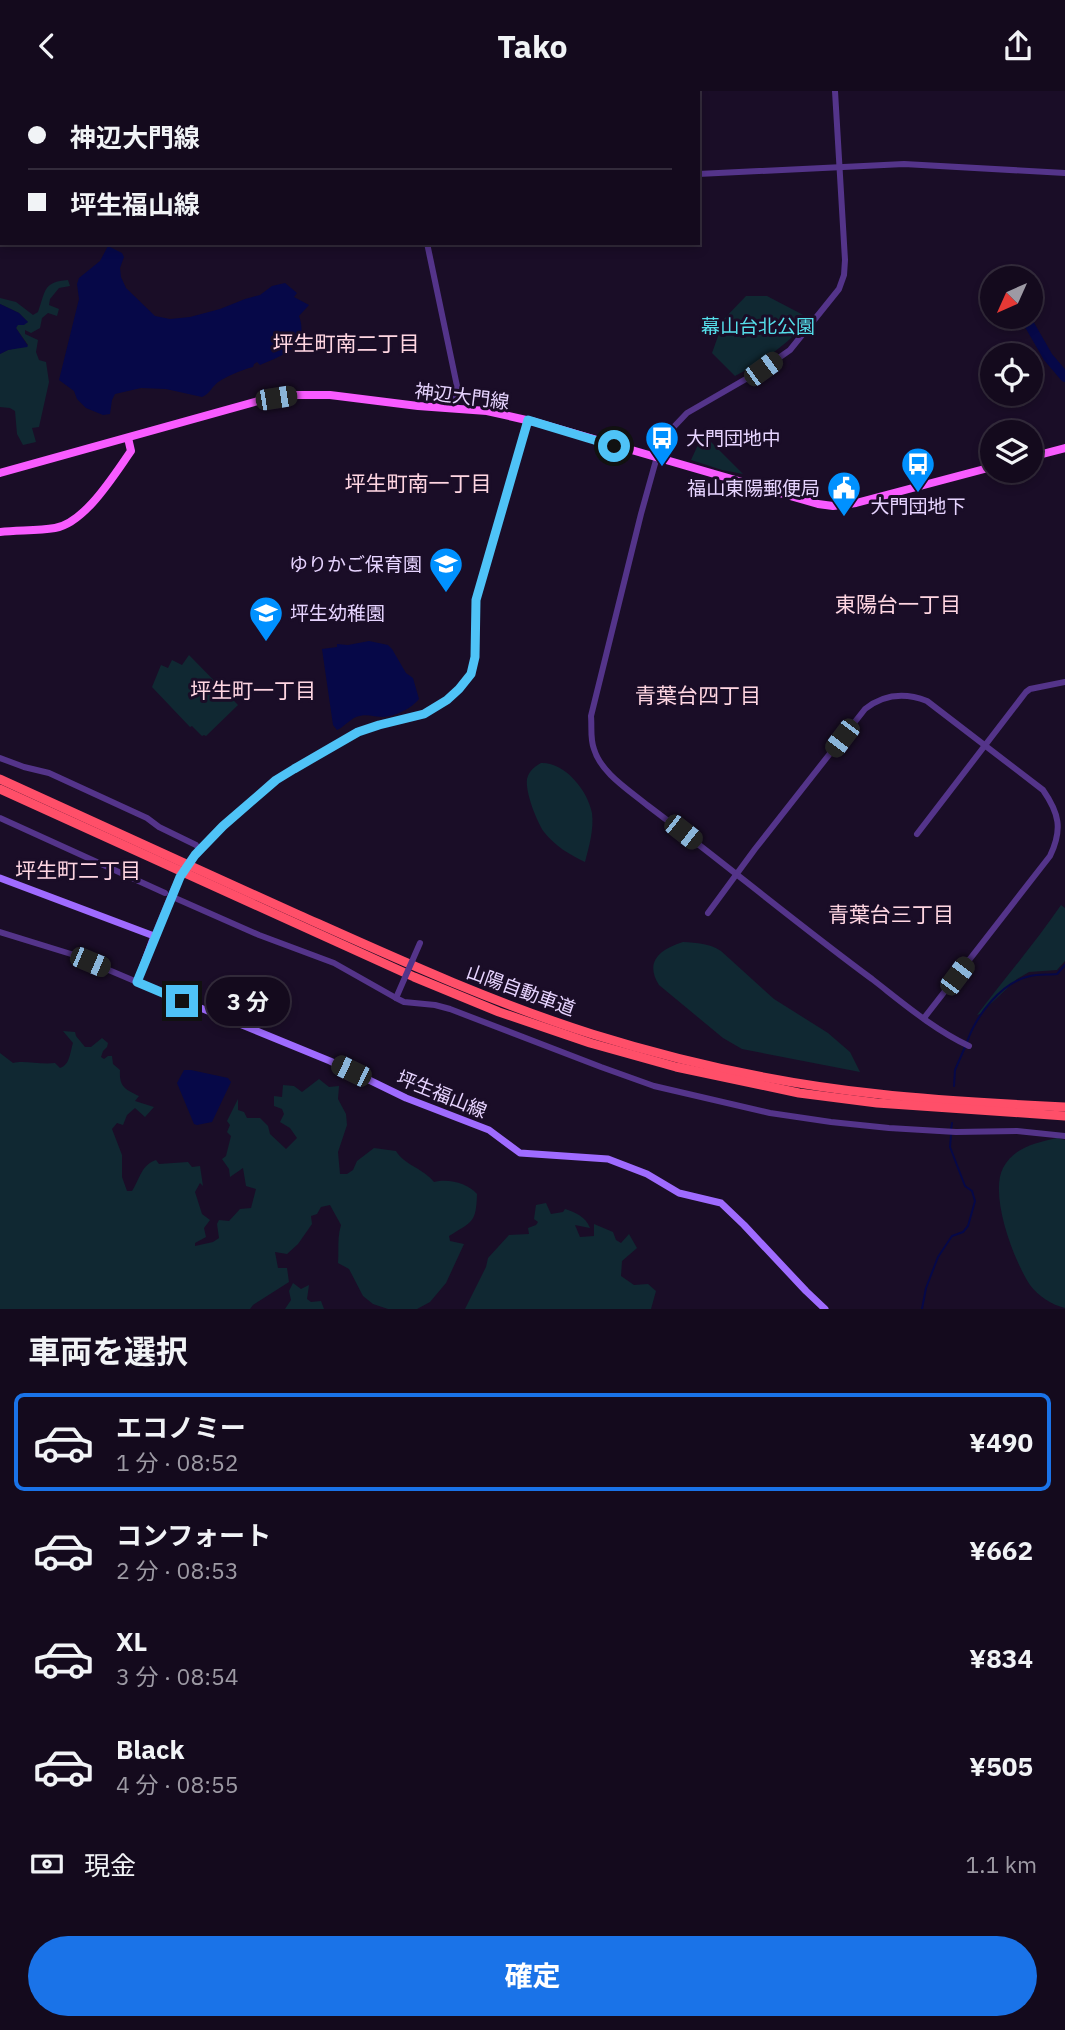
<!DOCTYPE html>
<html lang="ja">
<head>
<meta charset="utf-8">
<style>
	body { margin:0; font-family:"IBM Plex Sans","Noto Sans JP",sans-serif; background:#21182a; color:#f1f3f6; height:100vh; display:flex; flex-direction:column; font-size:26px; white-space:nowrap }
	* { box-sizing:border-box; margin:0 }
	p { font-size:23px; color:#9d9aa4 }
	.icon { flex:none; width:38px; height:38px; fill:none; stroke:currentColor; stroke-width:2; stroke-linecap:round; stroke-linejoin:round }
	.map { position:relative; height:1218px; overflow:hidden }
	.drawer { display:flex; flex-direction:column; background:#140a1d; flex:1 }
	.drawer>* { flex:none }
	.hud { position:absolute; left:0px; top:0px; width:700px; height:154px; box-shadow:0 4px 10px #0003,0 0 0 2px #332b3b; display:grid; align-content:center; height:154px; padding:0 28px; background:#140a1d }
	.needle { width:46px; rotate:225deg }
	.controls { position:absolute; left:980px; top:175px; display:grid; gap:14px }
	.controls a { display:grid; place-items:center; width:63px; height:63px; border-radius:50%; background:#140a1d; box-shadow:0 4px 10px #0003,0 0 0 2px #332b3b; font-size:35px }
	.end { position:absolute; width:32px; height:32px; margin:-16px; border:9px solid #4fc3f7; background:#111; box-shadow:0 0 0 4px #111 }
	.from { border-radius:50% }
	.bubble { position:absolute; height:49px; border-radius:24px; background:#140a1d; box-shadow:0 4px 10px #0003,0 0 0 2px #332b3b; font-size:23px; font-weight:700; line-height:49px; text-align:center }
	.car { position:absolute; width:21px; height:42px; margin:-21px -10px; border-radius:9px; box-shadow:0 0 5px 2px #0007; background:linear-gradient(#222 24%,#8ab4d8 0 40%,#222 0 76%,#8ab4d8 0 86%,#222 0) }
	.hud b { display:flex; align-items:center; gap:24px; height:66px; font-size:26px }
	.hud b+b { border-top:2px solid #332b3b }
	.hud i { width:18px; height:18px; background:#f1f3f6 }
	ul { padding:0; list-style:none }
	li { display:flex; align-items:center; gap:21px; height:98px; margin:0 14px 10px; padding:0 14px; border:4px solid transparent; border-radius:10px }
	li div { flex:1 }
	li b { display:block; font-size:26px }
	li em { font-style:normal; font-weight:700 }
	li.active { border-color:#1a73e8 }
	li>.icon { width:63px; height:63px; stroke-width:1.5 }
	h2 { padding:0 28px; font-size:32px; line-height:84px }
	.pay { display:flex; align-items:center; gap:18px; height:77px; padding:0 28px; font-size:26px }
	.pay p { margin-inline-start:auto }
	.action { display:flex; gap:14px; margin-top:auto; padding:14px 28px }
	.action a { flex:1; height:80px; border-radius:42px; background:#1a73e8; color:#fff; font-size:28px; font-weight:700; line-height:80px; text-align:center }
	header { display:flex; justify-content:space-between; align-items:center; height:91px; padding:0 28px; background:#140a1d; font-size:32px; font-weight:700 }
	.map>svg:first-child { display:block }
	.green { fill:#102832 }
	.water { fill:#060848 }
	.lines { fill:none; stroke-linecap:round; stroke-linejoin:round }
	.stream { stroke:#060848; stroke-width:2 }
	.river { stroke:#060848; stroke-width:10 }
	.tertiary { stroke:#54348a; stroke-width:6 }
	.secondary { stroke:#9f6bff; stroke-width:7 }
	.primary { stroke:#f85bff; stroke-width:8 }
	.motorway { stroke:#ff4f69; stroke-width:9 }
	.tertiary-bridge { stroke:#54348a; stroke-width:6 }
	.route { stroke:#4fc3f7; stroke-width:9 }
	.labels { text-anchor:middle; stroke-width:6; stroke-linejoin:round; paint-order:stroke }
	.park-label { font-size:19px; fill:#55deea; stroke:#1a0d27 }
	.street-label { font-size:19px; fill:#e7d4ff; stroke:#1a0d27 }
	.poi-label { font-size:19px; fill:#e7d4ff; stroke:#1a0d27; text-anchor:start }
	.neighbourhood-label { font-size:21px; fill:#ffd6e2; stroke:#1a0d27 }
</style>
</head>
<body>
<header><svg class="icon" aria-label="back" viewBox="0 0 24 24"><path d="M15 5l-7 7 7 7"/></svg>Tako<svg class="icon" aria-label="share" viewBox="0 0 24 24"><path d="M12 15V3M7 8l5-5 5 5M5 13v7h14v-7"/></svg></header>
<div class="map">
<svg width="1065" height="1218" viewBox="0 0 1065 1218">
	<rect width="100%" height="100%" fill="#1a0d27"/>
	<!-- green -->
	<g class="green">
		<path d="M68,189L70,195L59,197L50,208L49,214L59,218L57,225L48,222L42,227L40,237L31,242L25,239V243L38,249L36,261L39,269L46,271L49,291L39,336L32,337L36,351L23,354L17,343L15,320L10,317L0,316V263L8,259L28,254L16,237L17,234L28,231L19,222L0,213V207L16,211L33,224L38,221C46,199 43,191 68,189Z"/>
		<path d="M746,205H767L811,228C785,254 768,268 735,285L712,262L722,234V230Z"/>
		<path d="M703,343L743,383L722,379L691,369Z"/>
		<path d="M189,564L238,614L206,645L204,644L202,645L192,635L190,636L152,596L161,574L168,577L172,569L182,574Z"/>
		<path d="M541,672C565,671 588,700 592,722C594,739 589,755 585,771C570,764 555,755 544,741C537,731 525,701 527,688C529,680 534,676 541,672Z"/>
		<path d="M1061,814L1065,817V870L1057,879L1029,881L1017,888L980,923L977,924C1005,887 1035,852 1061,814Z"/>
		<path d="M683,851C698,852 708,852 721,860L774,908L828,942L850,961L860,981L742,958L723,947L659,894C644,870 661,858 683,851Z"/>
		<path d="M63,940L75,941L76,945L85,956H91L102,947L108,952L107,956L103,960L101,966L104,968L108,965H112L113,973L120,979C119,996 125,998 139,1005L135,1010L154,1016L145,1026L135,1017L127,1024L123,1034L117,1032L112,1038L122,1064V1086L127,1100H132C140,1088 141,1074 156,1069L159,1073L188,1071L192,1076L200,1075L203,1095L200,1092L195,1101L202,1123L210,1129L204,1137L206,1146L195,1152V1155L213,1151L219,1147L217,1133L219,1129L229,1130L240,1118L251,1117L256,1098L246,1095L243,1077L230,1086L229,1078L222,1068L226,1065L231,1045L227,1041L230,1034L227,1030L238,1008V1019L244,1021L247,1027H260L268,1035L270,1043L286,1058L297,1047L290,1037L280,1031L284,1023L282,1018L274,1015V1005L282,1006L283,994L294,995L302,1001L319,988L329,996L339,995L338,1008L346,1023L347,1034L338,1061L340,1083H347L353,1079L357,1070L374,1057L396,1060C404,1074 423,1077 434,1091C448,1087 468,1092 477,1103C476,1132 473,1130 449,1145L450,1150L464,1153L446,1192L430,1211L417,1218H388L373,1213L363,1205L349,1178L338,1172C339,1159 337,1147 341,1134L330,1114L321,1116L317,1123L311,1125L312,1133L298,1153L287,1163L275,1161L278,1177H287L289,1191L253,1214L250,1218H0V962L13,972C24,969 41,974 55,972L60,977C70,974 70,961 73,952Z"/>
		<path d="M1057,1047L1065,1049V1217C1052,1214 1038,1205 1030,1194C1014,1170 989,1104 1003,1077C1014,1056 1036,1052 1057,1047Z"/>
		<path d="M546,1112L551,1123L563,1121L565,1118C575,1121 586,1126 590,1137L575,1134L580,1146L594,1145V1133L613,1141L616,1149L621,1152L629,1143L637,1157L622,1170L621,1185L634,1194L648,1193L656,1200L651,1218H465L486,1176L488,1167L509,1144L529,1143L528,1137L536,1134L538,1131L534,1128L536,1114Z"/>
		<path d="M293,1192L301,1198L309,1194L307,1208L311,1211L321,1210L324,1218H285L291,1209L289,1200Z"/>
	</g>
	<!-- water -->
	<g class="water">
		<path d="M108,155L122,162L124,166L120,177L121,186L126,197L155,225L170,228L190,226L220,218L245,208L260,204L272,195L285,192L297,202L294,206L309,214L299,225C310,255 282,265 260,274L257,271L254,273L253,276C244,278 221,287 215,294C210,299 209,303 202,306L166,298L141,297L115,303L112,309L110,323L103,324L86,317L77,308L74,300L59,289L79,208L77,193L79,187L100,170Z"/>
		<path d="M0,213L19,222L28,231L24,234H18L16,237L28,255L27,256L8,259L0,263Z"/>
		<path d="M369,550L388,554L392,558L406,582L413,587L419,608C412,617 396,625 384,626C374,626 366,622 356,626C349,629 344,636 337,639L333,634L322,558L337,556V553L348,554Z"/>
		<path d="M184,979H191L228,987L231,991L212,1031L197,1034L194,1033L177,992Z"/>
	</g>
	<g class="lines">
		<!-- stream -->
		<g class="stream">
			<path d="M967,951C976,925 1001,891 1030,885C1038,883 1048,884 1057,883L1065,874"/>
			<path d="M954,995L955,979L965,956"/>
			<path d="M951,1039L952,1032"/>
			<path d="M922,1218L926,1197L938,1166L952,1145L963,1141L968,1135L975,1110L972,1100L965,1095L950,1056L951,1044"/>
		</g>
		<!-- river -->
		<g class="river">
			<path d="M1002,185L1004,187"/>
			<path d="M1025,226L1048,266L1065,286"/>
		</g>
		<!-- tertiary -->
		<g class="tertiary">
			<path d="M407,0L409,2"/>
			<path d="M835,0L845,169L844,184L839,198L790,259L763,278L687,322L668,342L658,362L641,423L591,625C592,636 590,648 594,658C601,682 629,699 647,714C723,771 796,832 872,888C903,912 933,938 969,955"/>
			<path d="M444,2V0"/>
			<path d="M595,2V0"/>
			<path d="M698,83L904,73L1065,82"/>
			<path d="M0,99H2"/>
			<path d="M427,152L457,295L455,317"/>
			<path d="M0,667L24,676L49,682L147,727L159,736L196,754L200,759"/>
			<path d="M0,727L165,802"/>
			<path d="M917,743L1026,601L1030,598L1065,591"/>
			<path d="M195,764L223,735L276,689L294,678L358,641L379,634L424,623L448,609L459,598L471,583L475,566L476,509L528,329"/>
			<path d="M175,807L259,844L334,872L396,907L404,911L435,914L450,918L601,976L654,995L770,1022L831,1031L889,1037L956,1041L1017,1040L1065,1045"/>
			<path d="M708,822L755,758L865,618C884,603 904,601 927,610L1043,699C1059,722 1063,738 1050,765L924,927"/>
			<path d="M0,841L71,863L137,891"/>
			<path d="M154,845L174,797"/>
		</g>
		<!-- secondary -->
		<path class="secondary" d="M0,787L154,845L137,891L330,970L406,1007L489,1039L520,1062L608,1068L647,1083L679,1102L721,1112L744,1134L806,1200L825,1218"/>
		<!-- primary -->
		<g class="primary">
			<path d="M1031,366L1065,357"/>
			<path d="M0,382L258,310L292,304H330L418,315L487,320L535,331L818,413L833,415L856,412L992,376"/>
			<path d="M0,441C18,439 37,440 55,437C85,432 114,384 131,360L128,347"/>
		</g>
		<!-- motorway -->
		<g class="motorway">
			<path d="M0,688C100,734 199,779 299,824C395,867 491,911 592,943C685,972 782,993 879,1003C941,1010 1003,1013 1065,1016"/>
			<path d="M0,698L414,886L499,921L590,952L676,976L799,1002L877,1012L1065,1025"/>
		</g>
		<!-- tertiary-bridge -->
		<g class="tertiary-bridge">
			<path d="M174,797L195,764"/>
			<path d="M396,907L420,852"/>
		</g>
	</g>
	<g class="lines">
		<!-- route -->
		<path class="route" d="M182,910L137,891L180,786L195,764L223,735L276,689L294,678L358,641L379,634L424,623L447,609L459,598L471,583L475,566L476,509L528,329L614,355"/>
	</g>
	<!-- icons -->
	<defs>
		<g id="bus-pin" transform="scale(1.75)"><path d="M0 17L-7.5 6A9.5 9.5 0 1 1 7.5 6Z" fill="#0091ff" stroke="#1a0d27"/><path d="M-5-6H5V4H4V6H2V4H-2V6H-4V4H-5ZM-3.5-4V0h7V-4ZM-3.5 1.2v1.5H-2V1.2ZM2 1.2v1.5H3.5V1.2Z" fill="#fff"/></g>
		<g id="civic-pin" transform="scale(1.75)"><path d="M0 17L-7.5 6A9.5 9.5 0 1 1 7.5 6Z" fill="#0091ff" stroke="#1a0d27"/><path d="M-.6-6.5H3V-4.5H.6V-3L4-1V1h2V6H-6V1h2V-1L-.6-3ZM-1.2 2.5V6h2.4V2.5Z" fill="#fff"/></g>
		<g id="school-pin" transform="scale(1.75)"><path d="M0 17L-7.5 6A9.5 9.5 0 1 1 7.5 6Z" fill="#0091ff" stroke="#1a0d27"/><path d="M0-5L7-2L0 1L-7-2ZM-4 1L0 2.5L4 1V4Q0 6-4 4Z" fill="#fff"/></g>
	</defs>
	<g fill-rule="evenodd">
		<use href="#bus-pin" x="662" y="347"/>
		<use href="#bus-pin" x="918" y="373"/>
		<use href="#civic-pin" x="844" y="397"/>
		<use href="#school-pin" x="446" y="473"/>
		<use href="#school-pin" x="266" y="522"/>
	</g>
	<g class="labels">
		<!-- park labels -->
		<g class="park-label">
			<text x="758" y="242">幕山台北公園</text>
		</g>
		<!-- street labels -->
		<g class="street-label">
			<text transform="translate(462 305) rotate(7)" y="7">神辺大門線</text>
			<text transform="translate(521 899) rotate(20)" y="7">山陽自動車道</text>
			<text transform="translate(442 1003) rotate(22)" y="7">坪生福山線</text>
		</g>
		<!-- poi labels -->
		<g class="poi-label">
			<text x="686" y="354">大門団地中</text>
			<text x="820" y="404" text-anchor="end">福山東陽郵便局</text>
			<text x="918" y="422" text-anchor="middle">大門団地下</text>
			<text x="422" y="480" text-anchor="end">ゆりかご保育園</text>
			<text x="290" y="529">坪生幼稚園</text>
		</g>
		<!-- neighbourhood labels -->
		<g class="neighbourhood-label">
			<text x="346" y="260">坪生町南二丁目</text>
			<text x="418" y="400">坪生町南一丁目</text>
			<text x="898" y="521">東陽台一丁目</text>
			<text x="253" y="607">坪生町一丁目</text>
			<text x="698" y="612">青葉台四丁目</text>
			<text x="78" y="787">坪生町二丁目</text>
			<text x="891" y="831">青葉台三丁目</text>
		</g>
	</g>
</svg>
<div class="controls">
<a><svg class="needle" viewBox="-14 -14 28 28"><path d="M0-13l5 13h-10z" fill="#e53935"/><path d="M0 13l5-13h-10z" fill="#9d9aa4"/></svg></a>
<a><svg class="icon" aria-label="locate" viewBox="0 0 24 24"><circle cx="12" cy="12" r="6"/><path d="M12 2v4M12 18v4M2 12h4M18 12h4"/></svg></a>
<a><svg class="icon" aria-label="layers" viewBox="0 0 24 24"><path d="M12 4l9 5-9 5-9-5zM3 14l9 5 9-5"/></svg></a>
</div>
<i class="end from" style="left:614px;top:355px"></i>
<i class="end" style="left:182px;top:910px"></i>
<div class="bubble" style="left:206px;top:886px;width:84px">3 分</div>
<i class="car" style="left:763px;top:278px;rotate:54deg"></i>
<i class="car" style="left:276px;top:307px;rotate:81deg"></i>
<i class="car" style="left:842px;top:647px;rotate:217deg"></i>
<i class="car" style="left:683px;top:741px;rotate:128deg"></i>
<i class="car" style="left:90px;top:871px;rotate:113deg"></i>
<i class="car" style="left:957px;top:885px;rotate:37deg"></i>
<i class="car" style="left:351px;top:980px;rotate:296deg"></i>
<div class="hud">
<b><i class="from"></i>神辺大門線</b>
<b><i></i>坪生福山線</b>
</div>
</div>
<section class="drawer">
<h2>車両を選択</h2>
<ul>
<li class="active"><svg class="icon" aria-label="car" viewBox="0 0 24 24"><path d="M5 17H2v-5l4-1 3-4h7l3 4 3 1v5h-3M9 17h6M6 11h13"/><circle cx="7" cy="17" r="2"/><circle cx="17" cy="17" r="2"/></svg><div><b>エコノミー</b><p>1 分 · 08:52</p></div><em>¥490</em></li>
<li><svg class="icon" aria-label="car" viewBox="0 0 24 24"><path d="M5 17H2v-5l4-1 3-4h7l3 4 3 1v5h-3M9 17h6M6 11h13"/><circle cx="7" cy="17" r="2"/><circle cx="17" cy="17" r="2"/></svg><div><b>コンフォート</b><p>2 分 · 08:53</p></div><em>¥662</em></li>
<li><svg class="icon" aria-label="car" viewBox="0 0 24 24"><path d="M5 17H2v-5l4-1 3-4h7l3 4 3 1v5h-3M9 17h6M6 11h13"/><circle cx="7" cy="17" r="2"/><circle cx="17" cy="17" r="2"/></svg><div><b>XL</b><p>3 分 · 08:54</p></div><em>¥834</em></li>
<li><svg class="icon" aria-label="car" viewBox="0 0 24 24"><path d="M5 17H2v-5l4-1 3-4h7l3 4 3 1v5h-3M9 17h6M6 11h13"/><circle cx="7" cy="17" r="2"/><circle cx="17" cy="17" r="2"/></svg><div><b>Black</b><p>4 分 · 08:55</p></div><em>¥505</em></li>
</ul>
<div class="pay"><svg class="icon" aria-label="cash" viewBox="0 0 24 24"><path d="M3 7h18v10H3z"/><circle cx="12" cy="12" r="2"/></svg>現金<p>1.1 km</p></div>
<div class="action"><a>確定</a></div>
</section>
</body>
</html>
